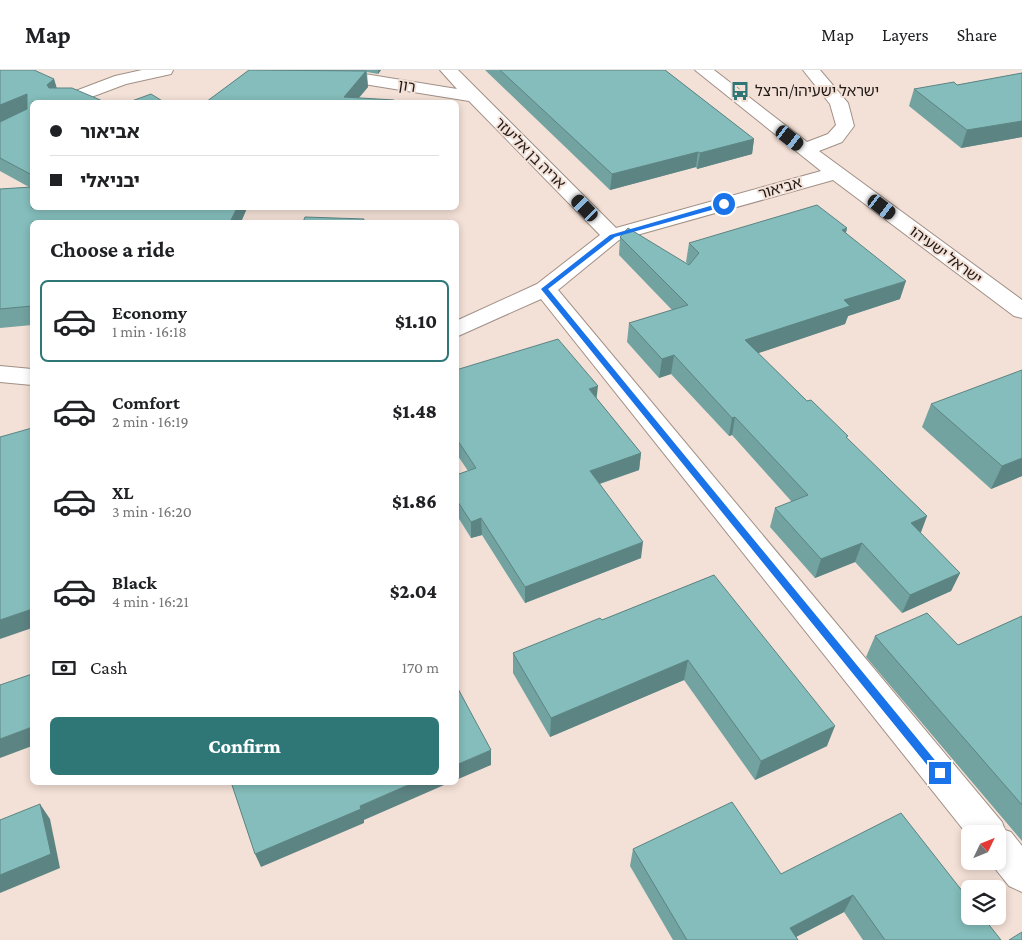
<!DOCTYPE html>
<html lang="en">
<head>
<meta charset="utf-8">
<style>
	body { margin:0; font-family:"Crimson Pro","Noto Sans Hebrew",serif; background:#f6f6f6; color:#202124; height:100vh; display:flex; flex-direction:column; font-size:19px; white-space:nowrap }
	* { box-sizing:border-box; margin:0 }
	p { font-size:16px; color:#757577 }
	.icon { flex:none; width:28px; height:28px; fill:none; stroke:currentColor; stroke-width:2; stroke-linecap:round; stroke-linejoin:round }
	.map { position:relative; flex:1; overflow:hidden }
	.side { position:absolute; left:30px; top:150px; width:429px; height:565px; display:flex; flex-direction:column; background:#fff; border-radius:8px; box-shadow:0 2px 8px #0003 }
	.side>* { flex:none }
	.guide { position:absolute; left:30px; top:30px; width:429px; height:110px; border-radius:8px; box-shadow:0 2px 8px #0003; display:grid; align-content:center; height:110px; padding:0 20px; background:#fff }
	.needle { width:32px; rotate:47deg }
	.controls { position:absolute; left:961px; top:755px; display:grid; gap:10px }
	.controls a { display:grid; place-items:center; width:45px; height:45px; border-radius:8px; background:#fff; box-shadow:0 2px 8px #0003; font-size:25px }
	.end { position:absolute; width:22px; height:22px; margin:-11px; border:6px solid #1a73e8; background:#fff; box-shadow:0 0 0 2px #fff }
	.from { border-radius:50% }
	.car { position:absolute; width:15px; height:30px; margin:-15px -8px; border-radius:6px; box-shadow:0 0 4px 1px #0007; background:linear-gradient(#222 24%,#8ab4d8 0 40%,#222 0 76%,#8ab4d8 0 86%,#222 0) }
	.guide b { display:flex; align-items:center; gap:18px; height:48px; font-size:19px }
	.guide b+b { border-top:1px solid #e0e0e0 }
	.guide i { width:12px; height:12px; background:#202124 }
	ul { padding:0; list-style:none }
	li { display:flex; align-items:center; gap:15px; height:82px; margin:0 10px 8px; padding:0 10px; border:2px solid transparent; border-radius:8px }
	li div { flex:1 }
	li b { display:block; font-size:19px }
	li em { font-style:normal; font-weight:800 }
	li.on { border-color:#2e7776 }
	li>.icon { width:45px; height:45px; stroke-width:1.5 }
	h2 { padding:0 20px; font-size:22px; line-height:60px }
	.pay { display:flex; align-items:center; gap:12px; height:55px; padding:0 20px; font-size:19px }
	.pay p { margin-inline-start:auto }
	.button { display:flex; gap:10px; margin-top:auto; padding:10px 20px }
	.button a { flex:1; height:58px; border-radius:8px; background:#2e7776; color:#fff; font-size:20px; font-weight:800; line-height:58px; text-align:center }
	header { display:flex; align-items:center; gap:30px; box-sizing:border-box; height:70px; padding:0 25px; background:#fff; border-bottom:1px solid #e0e0e0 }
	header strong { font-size:24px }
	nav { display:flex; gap:28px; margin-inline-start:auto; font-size:18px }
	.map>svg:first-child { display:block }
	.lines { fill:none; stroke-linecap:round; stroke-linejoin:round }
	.minor-casing { stroke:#a19087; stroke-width:2 }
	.minor { fill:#fff; fill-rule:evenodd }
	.wall { fill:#72a3a1 }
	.shaded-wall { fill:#5c8483 }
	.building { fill:#84bdbb; stroke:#5c8483 }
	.route { fill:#1a73e8 }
	.labels { text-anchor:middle; stroke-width:4; stroke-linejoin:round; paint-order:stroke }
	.far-street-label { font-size:15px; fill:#201916; stroke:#f3e0d6 }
	.far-poi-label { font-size:15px; fill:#201916; stroke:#f3e0d6; text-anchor:start }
</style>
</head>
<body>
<header>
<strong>Map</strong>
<nav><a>Map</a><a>Layers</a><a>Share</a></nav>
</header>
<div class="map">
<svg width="1022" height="870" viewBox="0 0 1022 870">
	<rect width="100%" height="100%" fill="#f3e0d6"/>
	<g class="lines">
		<!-- minor casing -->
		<g class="minor-casing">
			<g id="minor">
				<path d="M142,0H173L171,4L126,14L78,32H54L57,28L115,6Z"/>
				<path d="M300,0H340L457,19L440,0H458L616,158L821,101L695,0H714L807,72L828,64L836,55L830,34L803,0H820L848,33L854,56L842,72L819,81L1022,230V248L1014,246L833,110L619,170L558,220L1002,752L1005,760L1011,762L1022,776V822L1009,816L989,791H998V764H970V768L541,229L456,267V251L537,214L600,165L469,31L308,5L302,4Z"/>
				<path d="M0,296L32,299V315L0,312Z"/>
			</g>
		</g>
		<!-- minor -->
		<use href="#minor" class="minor"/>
	</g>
	<!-- wall -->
	<g class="wall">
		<path d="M0,0L54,9L56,18L32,32V138H247L241,152H32V255L0,258V119L29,117L0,101Z"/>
		<path d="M249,0H381L378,4L367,2L368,17L359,28L206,32Z"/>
		<path d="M485,0H665L754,69L752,84L697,99L696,97L610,120Z"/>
		<path d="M1022,3V67L961,78L909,36L914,19L957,15Z"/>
		<path d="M847,158L846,163L900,229L848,246L845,254L758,283L807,331L847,369L927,446L920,463L960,503L951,521L902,543L855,492L815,508L770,457L775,438L792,432L732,365L729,366L671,304L659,308L627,272L629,253L672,240L619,185L620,167L689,195L686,192L689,173Z"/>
		<path d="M456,300L597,329L641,383L639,400L600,414L641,488L525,533L482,465L471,468L456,444V405L468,401L456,383Z"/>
		<path d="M931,334L1022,406L991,419L922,357Z"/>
		<path d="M714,505L827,676L755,710L684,610L550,667L513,603V583L602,550Z"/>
		<path d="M1022,546V771L866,587L875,566L958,575Z"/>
		<path d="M633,779L781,804L1001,870H863L844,842L796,867L798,870H673L630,796Z"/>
	</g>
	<!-- shaded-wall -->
	<g class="shaded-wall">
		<path d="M378,0H381L378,4Z"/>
		<path d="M366,1L368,17L355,32L344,27Z"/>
		<path d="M54,9L59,25L52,31L47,15Z"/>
		<path d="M27,24L32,40L0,54V35Z"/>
		<path d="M1022,51V67L961,78L967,60Z"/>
		<path d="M754,69L752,84L697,99L700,83Z"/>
		<path d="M698,82L696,97L610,120L612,104Z"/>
		<path d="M237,138H247L241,152H230Z"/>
		<path d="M847,158L842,177V160Z"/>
		<path d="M906,211L900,229L848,246L845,254L741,289L745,270L844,230Z"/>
		<path d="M674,285L671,304L659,308L662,289Z"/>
		<path d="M598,316L596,333L589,319Z"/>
		<path d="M735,347L732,365L729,366L732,348Z"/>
		<path d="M641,383L639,400L589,417L590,401Z"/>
		<path d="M1022,388V406L991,419L1002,396Z"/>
		<path d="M927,446L920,465L911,453Z"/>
		<path d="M481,448L482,465L471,468V452Z"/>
		<path d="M643,472L641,488L525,533V517Z"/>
		<path d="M862,473L855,492L815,508L821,489Z"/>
		<path d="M960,503L951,521L902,543L910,525Z"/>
		<path d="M32,539V558L0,569V550Z"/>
		<path d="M688,590L684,610L550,667L551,648Z"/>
		<path d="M835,656L827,676L755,710L761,691Z"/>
		<path d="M32,657V676L0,688V669Z"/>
		<path d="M491,680V695L456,710V695Z"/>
		<path d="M415,712H451L364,750V753L261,797L255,784L360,736Z"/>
		<path d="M40,734L50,749L60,798L0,823V805Z"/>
		<path d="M853,825L844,842L790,870V858Z"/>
	</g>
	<!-- building -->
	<g class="building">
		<path d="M0,0H34L54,9L47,15L49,18H72L105,32H32V105L0,88V52L27,39V24L0,35Z"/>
		<path d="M249,0L366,1L344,27L394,30V32H206Z"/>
		<path d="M500,0H665L754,69L700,83L698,82L612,104Z"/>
		<path d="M1022,3V51L967,60L914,19L954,12L957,15Z"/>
		<path d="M151,24L164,32H129Z"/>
		<path d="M32,117V138H237L230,152H32V236L0,239V119Z"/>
		<path d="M817,135L847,158L842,160L906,211L844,230L850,236L745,270L807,331L811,330L848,366L846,367L927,446L911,453L960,503L910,525L862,473L821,489L775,438L808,425L735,347L732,348L674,285L662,289L629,253L688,235L620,167L628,158L689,195L699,183L689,173Z"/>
		<path d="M305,147L364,149L363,152H303Z"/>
		<path d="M558,269L598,316L589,319L641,383L590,401L643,472L525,517L481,448L471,452L456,429V405L476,398L456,368V300Z"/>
		<path d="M1022,300V388L1002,396L931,334Z"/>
		<path d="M32,358V539L0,550V367Z"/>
		<path d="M714,505L835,656L761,691L688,590L551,648L513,583L600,548L602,550Z"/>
		<path d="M927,543L958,575L1022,546V735L875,566Z"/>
		<path d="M32,604V657L0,669V615Z"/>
		<path d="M456,615L491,680L456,695Z"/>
		<path d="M231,712H415L360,736L361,739L255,784Z"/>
		<path d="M732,732L781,804L901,743L970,831V846H982L1001,870H885L853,825L790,858L798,870H687L633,779Z"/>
		<path d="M40,734L51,784L0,805V750Z"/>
		<path d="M1022,862V870H1009Z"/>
	</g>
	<!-- route -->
	<path class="route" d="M724,132L726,136L615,167L548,219L943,700V706H936L541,219L610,165Z"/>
	<!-- icons -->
	<defs>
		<g id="bus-bare" transform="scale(1.5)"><path d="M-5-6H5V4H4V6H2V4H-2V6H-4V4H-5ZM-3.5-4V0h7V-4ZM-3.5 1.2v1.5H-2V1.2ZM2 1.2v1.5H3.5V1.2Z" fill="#2e7776" stroke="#f3e0d6" stroke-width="2.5" paint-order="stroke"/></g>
	</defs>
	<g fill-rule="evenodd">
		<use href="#bus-bare" x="740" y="21"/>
	</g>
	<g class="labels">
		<!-- far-street labels -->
		<g class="far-street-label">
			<text transform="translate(407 16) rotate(9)" y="5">רון</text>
			<text transform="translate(530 83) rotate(45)" y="5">אריה בן אליעזר</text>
			<text transform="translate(780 118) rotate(-16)" y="5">אביאור</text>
			<text transform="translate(946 185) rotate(37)" y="5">ישראל ישעיהו</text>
		</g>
		<!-- far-poi labels -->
		<g class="far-poi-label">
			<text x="755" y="26">ישראל ישעיהו/הרצל</text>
		</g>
	</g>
</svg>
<div class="controls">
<a><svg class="needle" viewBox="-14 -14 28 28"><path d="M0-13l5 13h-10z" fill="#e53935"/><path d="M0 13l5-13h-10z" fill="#757577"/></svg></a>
<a><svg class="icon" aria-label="layers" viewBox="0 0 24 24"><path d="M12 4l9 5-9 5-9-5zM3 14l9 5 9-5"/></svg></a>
</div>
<i class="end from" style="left:724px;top:134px"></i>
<i class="end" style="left:940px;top:703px"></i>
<i class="car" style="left:790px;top:68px;rotate:128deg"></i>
<i class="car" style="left:882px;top:137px;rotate:127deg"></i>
<i class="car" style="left:585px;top:138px;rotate:316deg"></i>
<div class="guide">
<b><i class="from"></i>אביאור</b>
<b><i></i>יבניאלי</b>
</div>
<section class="side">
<h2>Choose a ride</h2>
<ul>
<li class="on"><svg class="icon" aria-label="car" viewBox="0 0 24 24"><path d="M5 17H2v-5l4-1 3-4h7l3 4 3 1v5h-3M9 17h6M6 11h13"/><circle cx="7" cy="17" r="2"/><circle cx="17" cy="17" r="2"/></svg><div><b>Economy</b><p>1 min · 16:18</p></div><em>$1.10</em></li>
<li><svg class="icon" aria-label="car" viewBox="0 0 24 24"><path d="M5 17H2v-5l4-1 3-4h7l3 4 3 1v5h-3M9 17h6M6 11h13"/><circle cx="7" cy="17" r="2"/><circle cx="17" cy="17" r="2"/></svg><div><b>Comfort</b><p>2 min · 16:19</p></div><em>$1.48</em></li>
<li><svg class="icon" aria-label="car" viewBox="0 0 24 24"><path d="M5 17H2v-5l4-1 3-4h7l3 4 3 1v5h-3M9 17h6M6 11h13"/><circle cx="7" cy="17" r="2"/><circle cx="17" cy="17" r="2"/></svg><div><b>XL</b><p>3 min · 16:20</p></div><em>$1.86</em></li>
<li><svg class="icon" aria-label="car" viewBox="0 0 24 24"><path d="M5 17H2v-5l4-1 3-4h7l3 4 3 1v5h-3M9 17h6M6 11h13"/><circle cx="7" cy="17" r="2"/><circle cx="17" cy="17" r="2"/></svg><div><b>Black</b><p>4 min · 16:21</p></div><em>$2.04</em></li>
</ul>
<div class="pay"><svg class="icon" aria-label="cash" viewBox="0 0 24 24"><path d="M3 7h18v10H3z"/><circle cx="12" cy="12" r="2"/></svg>Cash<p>170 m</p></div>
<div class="button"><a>Confirm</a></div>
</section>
</div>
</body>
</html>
